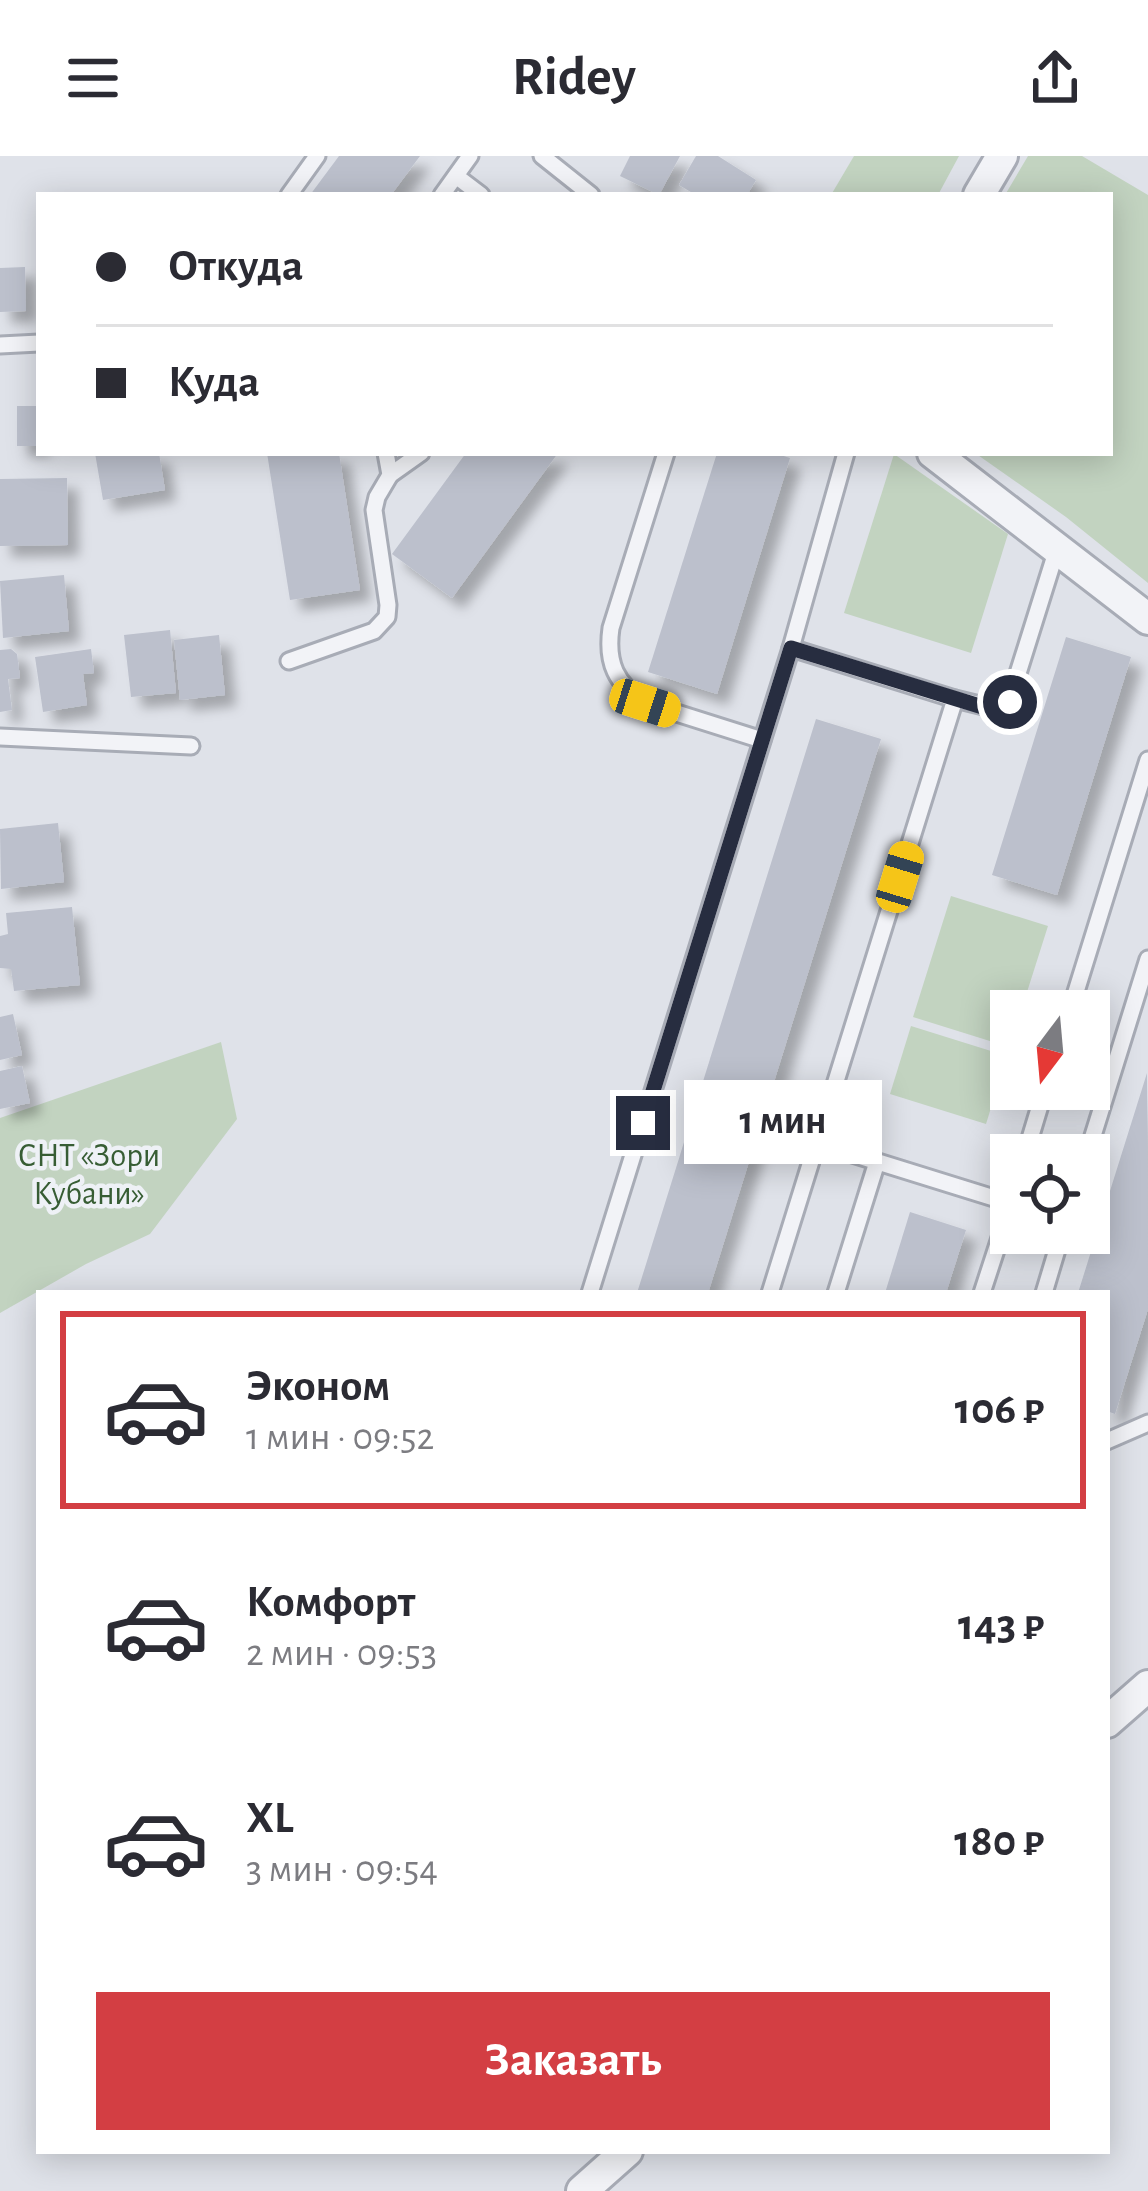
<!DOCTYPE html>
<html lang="ru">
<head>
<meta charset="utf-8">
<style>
	body { margin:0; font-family:"Alegreya Sans",sans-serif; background:#f7f7f7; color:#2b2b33; height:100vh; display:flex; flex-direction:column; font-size:45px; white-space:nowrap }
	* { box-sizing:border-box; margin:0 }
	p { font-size:39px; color:#7c7c81 }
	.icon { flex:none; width:66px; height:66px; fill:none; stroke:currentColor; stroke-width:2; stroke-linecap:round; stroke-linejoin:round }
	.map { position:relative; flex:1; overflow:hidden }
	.sheet { position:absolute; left:36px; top:1134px; width:1074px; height:864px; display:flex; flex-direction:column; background:#fff; border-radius:0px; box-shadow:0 6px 30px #0003 }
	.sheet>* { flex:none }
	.banner { position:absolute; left:36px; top:36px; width:1077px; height:264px; border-radius:0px; box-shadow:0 6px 30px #0003; display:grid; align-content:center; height:264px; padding:0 60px; background:#fff }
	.needle { width:78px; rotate:196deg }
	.tools { position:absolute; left:990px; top:834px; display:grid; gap:24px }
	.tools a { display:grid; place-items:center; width:120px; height:120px; border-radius:0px; background:#fff; box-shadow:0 6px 30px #0003; font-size:60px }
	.end { position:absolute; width:54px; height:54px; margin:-27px; border:15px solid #272d40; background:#fff; box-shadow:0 0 0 6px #fff }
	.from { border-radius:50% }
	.bubble { position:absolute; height:84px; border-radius:0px; background:#fff; box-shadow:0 6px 30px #0003; font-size:39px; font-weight:700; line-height:84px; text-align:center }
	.car { position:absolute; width:36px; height:72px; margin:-36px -18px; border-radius:15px; box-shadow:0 0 9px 3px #0007; background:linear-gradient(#f5c518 24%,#345 0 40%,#f5c518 0 76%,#345 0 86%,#f5c518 0) }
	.banner b { display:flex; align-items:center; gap:42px; height:114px; font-size:45px }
	.banner b+b { border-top:3px solid #e1e1e2 }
	.banner i { width:30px; height:30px; background:#2b2b33 }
	ul { padding:21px 0 0; list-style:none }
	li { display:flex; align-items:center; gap:36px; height:198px; margin:0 24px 18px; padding:0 36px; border:6px solid transparent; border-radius:0px }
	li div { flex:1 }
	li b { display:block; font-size:45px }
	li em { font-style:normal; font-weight:700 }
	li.selected { border-color:#d33e43 }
	li>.icon { width:108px; height:108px; stroke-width:1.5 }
	.action { display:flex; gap:24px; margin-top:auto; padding:24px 60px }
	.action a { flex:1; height:138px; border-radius:0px; background:#d33e43; color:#fff; font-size:48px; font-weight:700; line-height:138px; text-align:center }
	header { display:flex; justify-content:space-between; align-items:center; height:156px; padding:0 60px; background:#fff; font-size:54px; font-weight:700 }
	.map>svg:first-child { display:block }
	.green { fill:#c2d3c0 }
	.building { fill:#bcc0cc; filter:url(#shadow) }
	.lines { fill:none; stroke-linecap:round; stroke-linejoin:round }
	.service-casing { stroke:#a8acb6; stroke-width:21 }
	.minor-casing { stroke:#a8acb6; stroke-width:36 }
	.service { stroke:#f2f3f7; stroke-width:15 }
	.minor { stroke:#f2f3f7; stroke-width:30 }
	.route { stroke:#272d40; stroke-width:15 }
	.labels { text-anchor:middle; stroke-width:9; stroke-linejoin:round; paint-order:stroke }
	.park-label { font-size:33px; fill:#375d34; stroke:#eef1f6 }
</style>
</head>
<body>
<header><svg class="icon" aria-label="menu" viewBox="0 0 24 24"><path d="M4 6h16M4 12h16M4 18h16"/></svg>Ridey<svg class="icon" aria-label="share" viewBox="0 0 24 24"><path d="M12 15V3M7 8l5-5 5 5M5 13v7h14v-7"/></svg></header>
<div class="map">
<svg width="1148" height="2035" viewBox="0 0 1148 2035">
	<defs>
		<filter id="shadow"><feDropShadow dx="11" dy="11" stdDeviation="6" flood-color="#0004"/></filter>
	</defs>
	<rect width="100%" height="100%" fill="#dfe2e9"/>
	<!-- green -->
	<g class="green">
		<path d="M854,0H959L938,39H831Z"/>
		<path d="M1028,0H1082L1148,39V427L1066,361L975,297H1110V39H1005Z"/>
		<path d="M894,298L1008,378L971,497L844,457Z"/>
		<path d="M951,740L1048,770L1021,855H1011L1009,891L913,861Z"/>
		<path d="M911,870L1007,900L986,968L890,938Z"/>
		<path d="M221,886L237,963L150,1078L86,1108L0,1157V962Z"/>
	</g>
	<!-- building -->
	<g class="building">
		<path d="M339,0H420L391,39H310Z"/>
		<path d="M630,0H680L659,39L620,20Z"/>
		<path d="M696,0H718L756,24L747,39H696L679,29Z"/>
		<path d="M25,111L26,155L0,156V112Z"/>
		<rect x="17" y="250" width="22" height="40"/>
		<path d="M95,297H159L165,334L103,344Z"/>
		<path d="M267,297H339L360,434L290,444Z"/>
		<path d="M466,297H558L452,442L392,398Z"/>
		<path d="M717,297H774L790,302L717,538L648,516Z"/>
		<path d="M67,322L68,389L0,390V323Z"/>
		<path d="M64,419L69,475L3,482L0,425Z"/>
		<path d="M170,474L176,537L131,541L124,479Z"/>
		<path d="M219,479L225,539L180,544L174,484Z"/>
		<path d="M1066,481L1131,501L1057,739L992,719Z"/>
		<path d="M11,493L17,498L20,522L8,523L12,554L0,556V494Z"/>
		<path d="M91,493L94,517L83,518L87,549L43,556L35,501Z"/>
		<path d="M816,563L881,583L708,1137H637Z"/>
		<path d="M58,667L64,726L1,733L0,673Z"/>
		<path d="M72,751L80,829L14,835L11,813L0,812V780L8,778L6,757Z"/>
		<path d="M13,858L22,899L0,904V861Z"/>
		<path d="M22,910L30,947L0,953V915Z"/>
		<path d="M1147,917L1148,1153L1115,1258L1107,1255V1137H1078Z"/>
		<path d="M910,1056L966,1074L946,1137H885Z"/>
	</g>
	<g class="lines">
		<!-- service casing -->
		<g class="service-casing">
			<g id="service">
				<path d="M542,0L591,39"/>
				<path d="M456,20L481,39"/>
				<path d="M289,39L317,0"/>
				<path d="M442,39L470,0"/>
				<path d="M0,189L39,187"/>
				<path d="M666,297L611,472C606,507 616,528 645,547L762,584"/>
				<path d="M390,319L421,297"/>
				<path d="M289,505L374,475L387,461L388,449L374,354L377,341L390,319L386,297"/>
				<path d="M955,543L996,553L1009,546L1057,393"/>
				<path d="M0,581L191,590"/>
				<path d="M1070,855L1148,604"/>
				<path d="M817,987L1010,1047L1011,1043"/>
				<path d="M1025,999L1045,933"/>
				<path d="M1087,999L1148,803"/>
				<path d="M590,1137L791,492L846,297"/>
				<path d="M770,1137L955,543L791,492"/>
				<path d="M836,1137L877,1006"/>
				<path d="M982,1137L1011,1048"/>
				<path d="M1044,1137L1062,1077"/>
				<path d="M1107,1285L1148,1267"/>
			</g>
		</g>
		<!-- minor casing -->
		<g class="minor-casing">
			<g id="minor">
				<path d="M979,39L1002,0"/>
				<path d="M933,297L1148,463"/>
				<path d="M1107,1566L1148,1530"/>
				<path d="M582,2035L627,1995"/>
			</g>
		</g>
		<!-- service -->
		<use href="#service" class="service"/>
		<!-- minor -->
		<use href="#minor" class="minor"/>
	</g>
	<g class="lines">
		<!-- route -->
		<path class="route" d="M643,967L791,492L986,552L996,553L1010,546"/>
	</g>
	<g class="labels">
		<!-- park labels -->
		<g class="park-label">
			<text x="89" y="1010">СНТ «Зори<tspan x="89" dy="38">Кубани»</tspan></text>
		</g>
	</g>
</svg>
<div class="tools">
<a><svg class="needle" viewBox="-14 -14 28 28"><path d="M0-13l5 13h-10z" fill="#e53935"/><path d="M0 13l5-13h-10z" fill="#7c7c81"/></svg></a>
<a><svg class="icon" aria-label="locate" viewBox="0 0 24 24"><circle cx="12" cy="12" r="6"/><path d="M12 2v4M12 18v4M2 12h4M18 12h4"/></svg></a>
</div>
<i class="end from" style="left:1010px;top:546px"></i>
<i class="end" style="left:643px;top:967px"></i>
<div class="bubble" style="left:684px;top:924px;width:198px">1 мин</div>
<i class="car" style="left:645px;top:547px;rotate:108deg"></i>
<i class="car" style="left:900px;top:721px;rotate:17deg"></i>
<div class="banner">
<b><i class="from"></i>Откуда</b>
<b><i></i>Куда</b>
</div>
<section class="sheet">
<ul>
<li class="selected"><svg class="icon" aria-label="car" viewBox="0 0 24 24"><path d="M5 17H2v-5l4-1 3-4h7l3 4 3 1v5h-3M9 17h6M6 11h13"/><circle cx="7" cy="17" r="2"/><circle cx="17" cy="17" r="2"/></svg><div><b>Эконом</b><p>1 мин · 09:52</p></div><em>106 ₽</em></li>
<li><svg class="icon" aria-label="car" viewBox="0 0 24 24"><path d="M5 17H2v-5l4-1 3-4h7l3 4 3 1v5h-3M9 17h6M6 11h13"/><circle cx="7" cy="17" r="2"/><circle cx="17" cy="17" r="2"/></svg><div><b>Комфорт</b><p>2 мин · 09:53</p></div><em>143 ₽</em></li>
<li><svg class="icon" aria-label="car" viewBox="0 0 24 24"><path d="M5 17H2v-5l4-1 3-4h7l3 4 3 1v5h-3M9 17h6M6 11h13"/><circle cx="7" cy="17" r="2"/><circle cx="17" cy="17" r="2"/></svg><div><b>XL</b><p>3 мин · 09:54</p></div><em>180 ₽</em></li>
</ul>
<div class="action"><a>Заказать</a></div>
</section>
</div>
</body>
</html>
